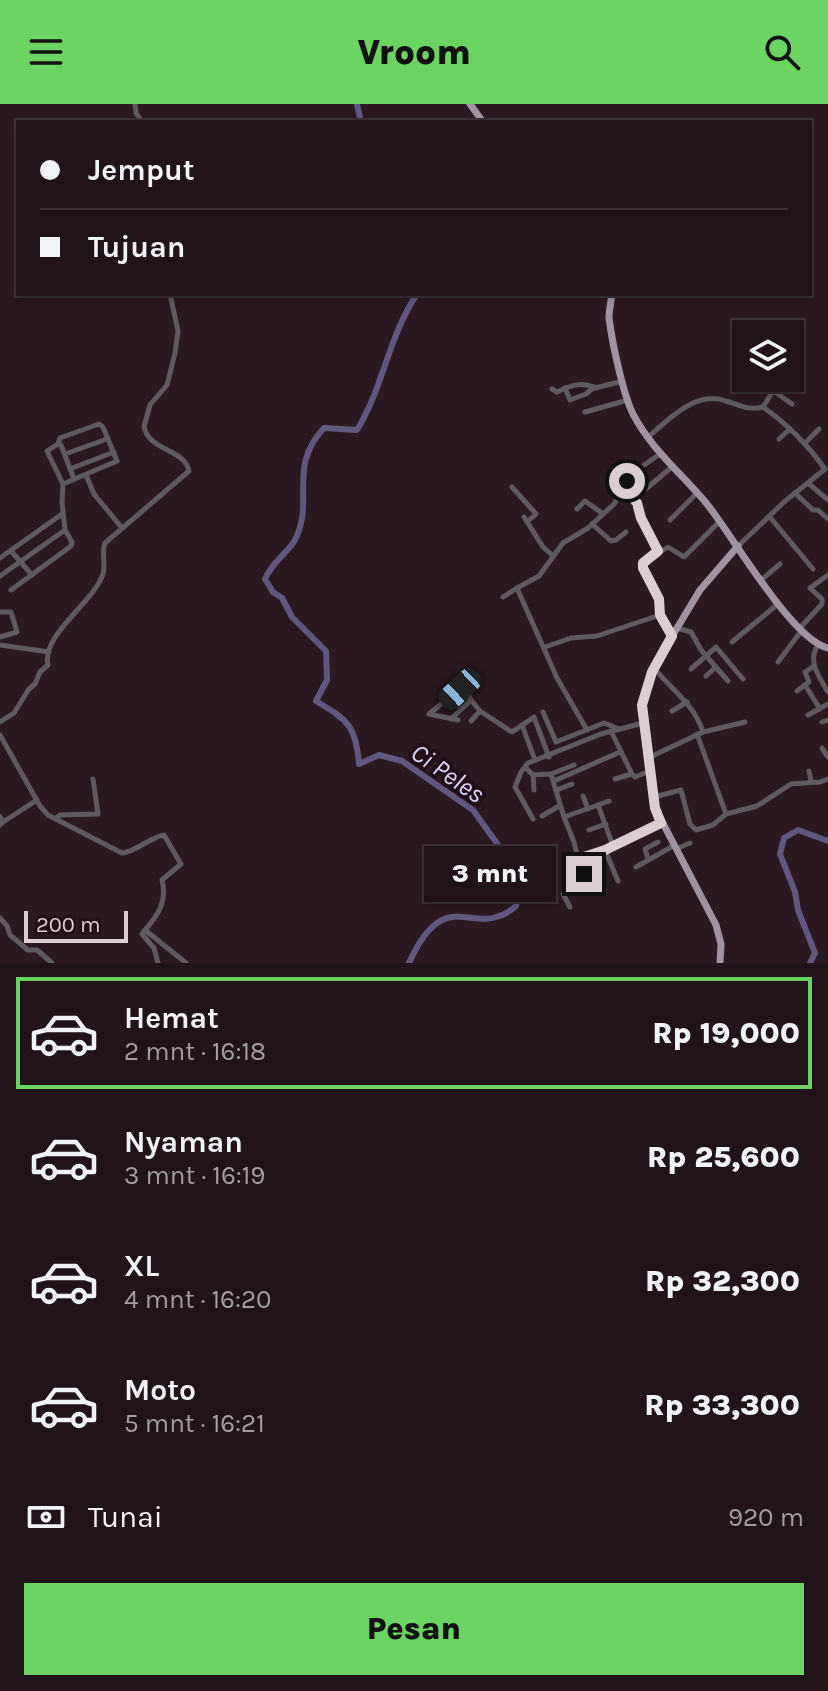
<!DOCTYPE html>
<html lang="id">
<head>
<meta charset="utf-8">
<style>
	body { margin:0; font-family:Karla,sans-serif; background:#281c22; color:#f1f3f6; height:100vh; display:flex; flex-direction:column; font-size:30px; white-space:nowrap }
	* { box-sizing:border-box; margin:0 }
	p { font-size:26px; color:#a29ea2 }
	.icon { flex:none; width:44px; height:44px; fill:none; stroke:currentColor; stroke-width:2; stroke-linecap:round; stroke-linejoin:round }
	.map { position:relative; height:859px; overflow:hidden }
	.panel { display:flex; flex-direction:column; background:#201319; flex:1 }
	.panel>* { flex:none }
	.guide { position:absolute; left:16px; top:16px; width:796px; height:176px; border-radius:0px; box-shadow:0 2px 6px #0004,0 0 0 2px #3d3238; display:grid; align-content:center; height:176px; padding:0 24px; background:#201319 }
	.buttons { position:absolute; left:732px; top:216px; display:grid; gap:16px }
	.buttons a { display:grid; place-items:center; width:72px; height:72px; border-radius:0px; background:#201319; box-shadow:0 2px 6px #0004,0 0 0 2px #3d3238; font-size:40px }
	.scale { position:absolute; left:24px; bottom:20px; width:104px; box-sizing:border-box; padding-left:8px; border:4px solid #dbced3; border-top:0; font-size:22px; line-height:28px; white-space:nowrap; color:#dbced3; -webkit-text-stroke:6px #211017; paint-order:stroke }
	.end { position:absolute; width:36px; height:36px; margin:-18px; border:10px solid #dbced3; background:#111; box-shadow:0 0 0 4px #111 }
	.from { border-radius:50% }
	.bubble { position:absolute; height:56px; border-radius:0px; background:#201319; box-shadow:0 2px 6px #0004,0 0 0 2px #3d3238; font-size:26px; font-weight:800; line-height:56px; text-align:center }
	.car { position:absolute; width:24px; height:48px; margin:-24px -12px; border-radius:10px; box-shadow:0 0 6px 2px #0007; background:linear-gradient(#222 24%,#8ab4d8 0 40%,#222 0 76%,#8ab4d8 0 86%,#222 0) }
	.guide b { display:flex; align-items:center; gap:28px; height:76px; font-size:30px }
	.guide b+b { border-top:2px solid #3d3238 }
	.guide i { width:20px; height:20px; background:#f1f3f6 }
	ul { padding:14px 0 0; list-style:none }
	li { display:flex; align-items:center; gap:24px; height:112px; margin:0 16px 12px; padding:0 8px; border:4px solid transparent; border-radius:0px }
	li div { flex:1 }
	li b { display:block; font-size:30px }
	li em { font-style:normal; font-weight:800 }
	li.active { border-color:#6bd362 }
	li>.icon { width:72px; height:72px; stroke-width:1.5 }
	.pay { display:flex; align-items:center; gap:20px; height:88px; padding:0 24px; font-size:30px }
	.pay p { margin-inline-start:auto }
	.cta { display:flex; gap:16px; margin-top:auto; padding:16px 24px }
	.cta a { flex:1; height:92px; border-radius:0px; background:#6bd362; color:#111; font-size:32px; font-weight:800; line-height:92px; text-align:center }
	header { display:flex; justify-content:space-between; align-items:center; height:104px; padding:0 24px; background:#6bd362; color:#111; font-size:36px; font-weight:800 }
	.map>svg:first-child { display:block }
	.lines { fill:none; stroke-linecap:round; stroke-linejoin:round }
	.river { stroke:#5f577e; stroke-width:6 }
	.minor { stroke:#5f5960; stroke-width:5 }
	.major { stroke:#9f92a1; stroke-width:7 }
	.route { stroke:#dbced3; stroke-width:10 }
	.labels { text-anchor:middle; stroke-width:8; stroke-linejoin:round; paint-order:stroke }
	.water-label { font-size:26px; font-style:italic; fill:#dad2fb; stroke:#211017 }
</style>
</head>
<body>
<header><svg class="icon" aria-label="menu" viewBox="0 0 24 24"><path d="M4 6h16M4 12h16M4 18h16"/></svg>Vroom<svg class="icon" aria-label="search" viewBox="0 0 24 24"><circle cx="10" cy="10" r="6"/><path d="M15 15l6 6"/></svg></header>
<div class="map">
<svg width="828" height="859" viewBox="0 0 828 859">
	<rect width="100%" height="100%" fill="#2b1921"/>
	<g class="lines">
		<!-- river -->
		<g class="river">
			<path d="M357,0L361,18"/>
			<path d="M409,859C447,775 474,839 516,802L518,782L501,745L473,706L402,657L379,651L359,660C356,622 348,616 316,597L327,576L326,547L292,513L282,494L273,488L265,475C274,455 287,450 295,436C315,397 287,363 324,324L357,326C383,284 389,231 417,190"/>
			<path d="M810,859L815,849L798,806L795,788L780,750L784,734L798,726L828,737"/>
		</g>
		<!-- minor -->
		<g class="minor">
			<path d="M135,0L136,9L142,18"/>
			<path d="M757,275L792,300"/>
			<path d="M565,284L570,296L586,290L594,283"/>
			<path d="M552,285L557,288C569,282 582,277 595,284L623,277"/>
			<path d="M763,303L773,287"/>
			<path d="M585,308L628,296"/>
			<path d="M648,333C669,315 696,286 726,297C740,301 749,307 763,303C787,320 808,341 825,365L784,398L738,442"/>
			<path d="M779,335L790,325"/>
			<path d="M805,339L819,325"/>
			<path d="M65,350L107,335"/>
			<path d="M70,365L114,348"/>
			<path d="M637,366L660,350"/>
			<path d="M86,371L94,390L122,424"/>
			<path d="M808,379L828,396"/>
			<path d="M63,380L47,347L58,340L61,341L74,375"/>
			<path d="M512,383L536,410L527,418"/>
			<path d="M625,384L637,399L641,414L658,447"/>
			<path d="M795,389L813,406H818L828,415"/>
			<path d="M634,395L673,362"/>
			<path d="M577,405L585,397L602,409"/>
			<path d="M769,412L813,465"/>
			<path d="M524,413L543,443L552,451"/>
			<path d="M670,416L697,389"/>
			<path d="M592,420L611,437L616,436L626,428"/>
			<path d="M11,447L32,471"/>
			<path d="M0,454L62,410"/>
			<path d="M0,472L65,426L62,398L63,380L117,357L103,323L99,320L60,334L58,340"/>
			<path d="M760,477L780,460"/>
			<path d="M11,486L71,442L72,438L65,426"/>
			<path d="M503,493L517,484"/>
			<path d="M0,508H11L17,528L0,533"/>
			<path d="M660,511L672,532"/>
			<path d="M677,524L691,528L701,546L728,577"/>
			<path d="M800,524L822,500V495L810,484L828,471"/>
			<path d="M732,538L778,500"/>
			<path d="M0,541L49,548"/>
			<path d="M818,541C807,557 819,573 828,588"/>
			<path d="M545,543L571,534L597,532L660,511L659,495L643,464V459L668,443L684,453L720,417"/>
			<path d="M778,558L802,526"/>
			<path d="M691,565L716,543L743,575"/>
			<path d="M706,572L716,563"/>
			<path d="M805,581L820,605"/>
			<path d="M797,587L809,578L805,568L814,562"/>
			<path d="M672,607L687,598"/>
			<path d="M543,608L556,638L604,619L619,625"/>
			<path d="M808,611L828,600"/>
			<path d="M451,615L471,596L480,607L512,628L534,613L549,653"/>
			<path d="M458,616L429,610L462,583L465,584L471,596"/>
			<path d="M471,617L480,607"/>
			<path d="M0,618L14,609L29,585L35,580L40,568L48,561C41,531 94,498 103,470C106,460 101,449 105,439L189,367C185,345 149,347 144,323L150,301L167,281L175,249L178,227L170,190"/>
			<path d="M822,618L828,616"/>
			<path d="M522,621L535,656"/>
			<path d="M587,626L557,574L517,484L539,472L563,439L588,424L614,400L627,377L637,366L632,361"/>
			<path d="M611,627L632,670"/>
			<path d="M703,628L745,618"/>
			<path d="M697,630L726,710"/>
			<path d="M0,631L40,702L48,711L122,749C138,747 150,733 164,731L181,760L162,776C168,800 156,813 142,830L154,844L158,859"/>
			<path d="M822,644L828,653"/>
			<path d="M648,654L703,628C694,600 672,586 654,564"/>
			<path d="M525,663L533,671L551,670L564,713L598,701L613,742"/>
			<path d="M809,667L811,677"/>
			<path d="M551,670L574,661"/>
			<path d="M533,671L534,686"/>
			<path d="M615,675L632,670L635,673L650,667"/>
			<path d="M554,677L620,648"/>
			<path d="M557,686L572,680"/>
			<path d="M583,692L588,705"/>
			<path d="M654,693L681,686L690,720L696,726L713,721L726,710L757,702L791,680L820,678L828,675"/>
			<path d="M598,701L609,697"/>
			<path d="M542,712L559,702"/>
			<path d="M0,713L3,718L0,721"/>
			<path d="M564,713L574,738L578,755"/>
			<path d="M55,715L60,711L98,710L93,675"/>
			<path d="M533,715L515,683L521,668L528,659L601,630L643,619"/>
			<path d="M3,718L37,696"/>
			<path d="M589,726L606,720"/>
			<path d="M676,745L690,739"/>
			<path d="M605,746L618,777"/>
			<path d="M588,752L601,781L596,786L584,771L578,755L605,746L661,719"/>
			<path d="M648,755L645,745L658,738"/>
			<path d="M636,763L673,742"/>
			<path d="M570,803L563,790L587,774"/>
			<path d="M0,814L7,822L10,831L28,846H37L52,859"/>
			<path d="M145,826L186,859"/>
		</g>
		<!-- major -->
		<g class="major">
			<path d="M470,0L483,18"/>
			<path d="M516,18H517"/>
			<path d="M612,190C611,198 609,206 609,214C612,238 623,290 633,310C651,345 682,370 707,400C732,431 792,536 828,544"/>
			<path d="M720,859L721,840L716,821L655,704L641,605L648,578L662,549L700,486L738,442"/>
		</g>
	</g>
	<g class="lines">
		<!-- route -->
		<path class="route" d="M584,770L578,755L605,746L661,719L655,704L642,601L652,568L672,532L660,511L659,495L643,464V459L658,447L641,414L637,399L625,384L627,377"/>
	</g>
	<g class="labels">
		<!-- water labels -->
		<g class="water-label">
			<text transform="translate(448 669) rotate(35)" y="9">Ci Peles</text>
		</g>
	</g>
</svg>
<div class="buttons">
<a><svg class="icon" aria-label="layers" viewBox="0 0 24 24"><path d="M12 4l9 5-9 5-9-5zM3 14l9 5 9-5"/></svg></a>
</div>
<div class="scale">200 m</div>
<i class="end from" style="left:627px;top:377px"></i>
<i class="end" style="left:584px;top:770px"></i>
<div class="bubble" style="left:424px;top:742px;width:132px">3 mnt</div>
<i class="car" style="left:460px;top:585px;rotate:227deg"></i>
<div class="guide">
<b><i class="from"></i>Jemput</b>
<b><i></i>Tujuan</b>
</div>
</div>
<section class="panel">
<ul>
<li class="active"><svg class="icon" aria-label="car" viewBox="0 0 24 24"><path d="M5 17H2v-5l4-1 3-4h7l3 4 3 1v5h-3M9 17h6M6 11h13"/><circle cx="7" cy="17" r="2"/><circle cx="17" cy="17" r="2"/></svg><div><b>Hemat</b><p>2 mnt · 16:18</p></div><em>Rp 19,000</em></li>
<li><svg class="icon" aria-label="car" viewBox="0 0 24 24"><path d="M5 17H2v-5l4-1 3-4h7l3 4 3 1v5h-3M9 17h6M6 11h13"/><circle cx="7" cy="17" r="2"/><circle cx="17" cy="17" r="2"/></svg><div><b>Nyaman</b><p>3 mnt · 16:19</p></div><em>Rp 25,600</em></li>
<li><svg class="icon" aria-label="car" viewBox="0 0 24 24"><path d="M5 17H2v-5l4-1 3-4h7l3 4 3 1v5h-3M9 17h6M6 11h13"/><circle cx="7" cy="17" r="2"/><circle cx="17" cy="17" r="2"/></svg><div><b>XL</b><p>4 mnt · 16:20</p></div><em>Rp 32,300</em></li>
<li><svg class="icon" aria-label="car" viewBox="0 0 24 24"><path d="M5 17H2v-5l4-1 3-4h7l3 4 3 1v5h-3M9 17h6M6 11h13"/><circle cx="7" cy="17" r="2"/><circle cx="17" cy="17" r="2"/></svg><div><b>Moto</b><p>5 mnt · 16:21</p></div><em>Rp 33,300</em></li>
</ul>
<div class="pay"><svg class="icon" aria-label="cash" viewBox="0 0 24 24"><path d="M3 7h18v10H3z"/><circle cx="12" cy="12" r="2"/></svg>Tunai<p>920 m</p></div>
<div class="cta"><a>Pesan</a></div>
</section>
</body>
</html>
